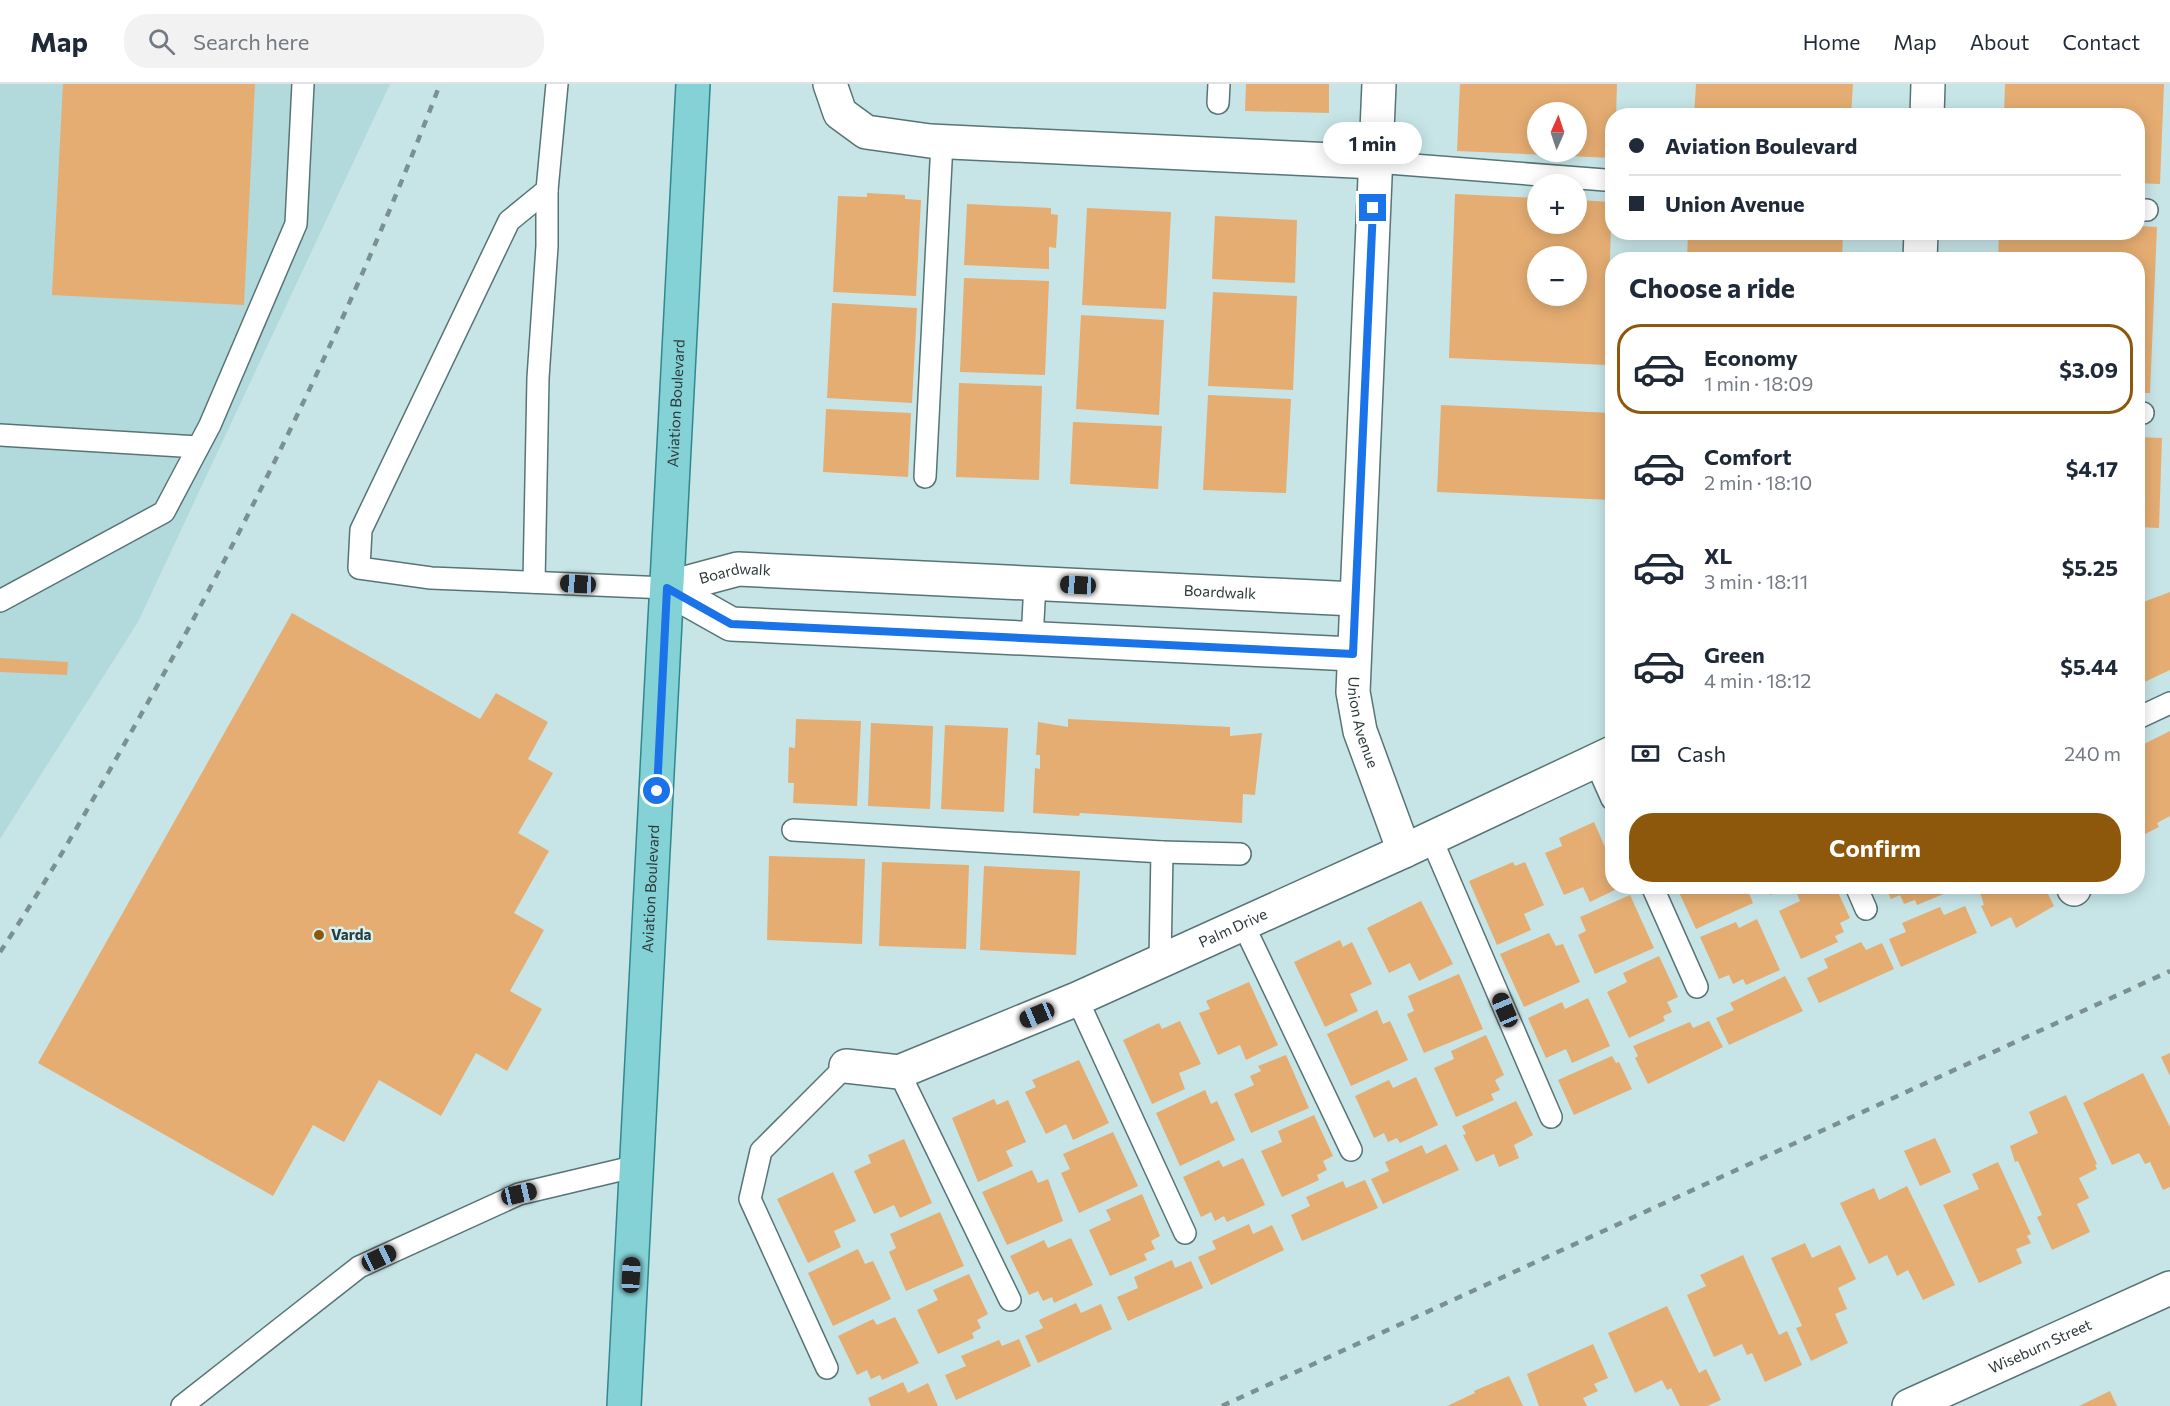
<!DOCTYPE html>
<html lang="en">
<head>
<meta charset="utf-8">
<style>
	body { margin:0; font-family:Commissioner,sans-serif; background:#f2f2f3; color:#1f2937; height:100vh; display:flex; flex-direction:column; font-size:22px; white-space:nowrap }
	* { box-sizing:border-box; margin:0 }
	p { font-size:20px; color:#747a83 }
	.icon { flex:none; width:33px; height:33px; fill:none; stroke:currentColor; stroke-width:2; stroke-linecap:round; stroke-linejoin:round }
	.map { position:relative; flex:1; overflow:hidden }
	.sheet { position:absolute; left:1605px; top:168px; width:540px; height:642px; display:flex; flex-direction:column; background:#fff; border-radius:24px; box-shadow:0 3px 15px #0003 }
	.sheet>* { flex:none }
	.hud { position:absolute; left:1605px; top:24px; width:540px; height:132px; border-radius:24px; box-shadow:0 3px 15px #0003; display:grid; align-content:center; height:132px; padding:0 24px; background:#fff }
	.needle { width:39px; rotate:3deg }
	.controls { position:absolute; left:1527px; top:18px; display:grid; gap:12px }
	.controls a { display:grid; place-items:center; width:60px; height:60px; border-radius:50%; background:#fff; box-shadow:0 3px 15px #0003; font-size:30px }
	.end { position:absolute; width:27px; height:27px; margin:-14px; border:8px solid #1a73e8; background:#fff; box-shadow:0 0 0 3px #fff }
	.from { border-radius:50% }
	.bubble { position:absolute; height:42px; border-radius:21px; background:#fff; box-shadow:0 3px 15px #0003; font-size:20px; font-weight:700; line-height:42px; text-align:center }
	.car { position:absolute; width:18px; height:36px; margin:-18px -9px; border-radius:8px; box-shadow:0 0 4px 2px #0007; background:linear-gradient(#222 24%,#8ab4d8 0 40%,#222 0 76%,#8ab4d8 0 86%,#222 0) }
	.hud b { display:flex; align-items:center; gap:21px; height:57px; font-size:22px }
	.hud b+b { border-top:2px solid #e0e1e3 }
	.hud i { width:15px; height:15px; background:#1f2937 }
	ul { padding:0; list-style:none }
	li { display:flex; align-items:center; gap:18px; height:90px; margin:0 12px 9px; padding:0 12px; border:3px solid transparent; border-radius:24px }
	li div { flex:1 }
	li b { display:block; font-size:22px }
	li em { font-style:normal; font-weight:700 }
	li.selected { border-color:#8e580c }
	li>.icon { width:54px; height:54px; stroke-width:1.5 }
	h2 { padding:0 24px; font-size:27px; line-height:72px }
	.pay { display:flex; align-items:center; gap:15px; height:66px; padding:0 24px; font-size:22px }
	.pay p { margin-inline-start:auto }
	.button { display:flex; gap:12px; margin-top:auto; padding:12px 24px }
	.button a { flex:1; height:69px; border-radius:24px; background:#8e580c; color:#fff; font-size:24px; font-weight:700; line-height:69px; text-align:center }
	header { display:flex; align-items:center; gap:36px; box-sizing:border-box; height:84px; padding:0 30px; background:#fff; border-bottom:2px solid #e0e1e3 }
	header strong { font-size:28px }
	nav { display:flex; gap:33px; margin-inline-start:auto; font-size:21px }
	.search { width:420px; height:54px; background:#f2f2f3; display:flex; align-items:center; gap:15px; box-sizing:border-box; padding:0 21px; border-radius:24px; color:#747a83; font-size:22px }
	.map>svg:first-child { display:block }
	.built { fill:#b2dadd }
	.building { fill:#e5ad72; fill-rule:evenodd }
	.lines { fill:none; stroke-linecap:round; stroke-linejoin:round }
	.service-casing { stroke:#587475; stroke-width:24 }
	.minor-casing { stroke:#587475; stroke-width:36 }
	.primary-casing { stroke:#30888d; stroke-width:36 }
	.service { stroke:#fff; stroke-width:21 }
	.minor { stroke:#fff; stroke-width:33 }
	.primary { stroke:#84d1d6; stroke-width:33 }
	.rail { stroke:#7b9091; stroke-width:4.5; stroke-dasharray:8 8; stroke-linecap:butt }
	.route { stroke:#1a73e8; stroke-width:8 }
	.poi-dot { fill:#8e580c; stroke:#d3f3f5; stroke-width:2 }
	.labels { text-anchor:middle; stroke-width:5; stroke-linejoin:round; paint-order:stroke }
	.street-label { font-size:15px; fill:#2d393a; stroke:#d3f3f5 }
	.poi-label { font-size:15px; font-weight:bold; fill:#2d393a; stroke:#d3f3f5; text-anchor:start }
</style>
</head>
<body>
<header>
<strong>Map</strong>
<div class="search"><svg class="icon" aria-label="search" viewBox="0 0 24 24"><circle cx="10" cy="10" r="6"/><path d="M15 15l6 6"/></svg>Search here</div>
<nav><a>Home</a><a>Map</a><a>About</a><a>Contact</a></nav>
</header>
<div class="map">
<svg width="2170" height="1322" viewBox="0 0 2170 1322">
	<rect width="100%" height="100%" fill="#c7e5e7"/>
	<!-- built -->
	<path class="built" d="M0,0H390L138,538L0,755Z"/>
	<!-- building -->
	<g class="building">
		<path d="M63,0H255L244,221L52,211Z"/>
		<path d="M1246,0H1329V29L1245,27Z"/>
		<path d="M1460,0H1617L1616,32H1612V74L1457,67ZM1538,28H1576V68H1538Z"/>
		<path d="M1696,0H1853L1851,32H1694Z"/>
		<path d="M2005,0H2164L2160,100L2138,99V32H2004Z"/>
		<path d="M867,109L905,111V115L921,116L916,212L833,208L838,112L867,113Z"/>
		<path d="M1455,110L1538,114V140H1576V116L1612,118L1606,281L1449,274ZM1538,172H1576V212H1538Z"/>
		<path d="M967,120L1051,124V130L1058,131L1056,164L1049,163V185L964,181Z"/>
		<path d="M1087,124L1171,128L1166,225L1082,221Z"/>
		<path d="M1215,132L1297,136L1295,199L1212,195Z"/>
		<path d="M2138,142L2157,143L2150,309H2138V176H1998L1999,148H2138Z"/>
		<path d="M1688,148H1843L1842,176H1687Z"/>
		<path d="M964,194L1049,197L1045,291L960,288Z"/>
		<path d="M1213,208L1297,212L1293,306L1208,302Z"/>
		<path d="M832,219L917,224L912,319L827,314Z"/>
		<path d="M1081,231L1164,236L1159,331L1076,325Z"/>
		<path d="M959,299L1042,302L1039,396L956,393Z"/>
		<path d="M1208,311L1291,315L1286,409L1203,406Z"/>
		<path d="M1441,321L1612,329V416L1437,408Z"/>
		<path d="M826,325L911,329L908,393L823,388Z"/>
		<path d="M1073,338L1162,342L1158,405L1070,400Z"/>
		<path d="M2138,353L2162,354L2159,444L2138,443Z"/>
		<path d="M2170,508V586L2138,601V520Z"/>
		<path d="M292,529L480,635L496,609L548,638L528,675L553,689L518,749L549,767L514,829L544,846L510,907L542,925L507,987L476,969L441,1032L379,996L344,1058L313,1041L273,1112L38,979Z"/>
		<path d="M0,574L68,578L67,591L0,588Z"/>
		<path d="M796,635L861,637L857,722L793,719L794,699H788L789,663L795,664Z"/>
		<path d="M1068,635L1230,643V652L1262,649L1255,711L1243,710L1242,739L1080,729L1079,732L1033,729L1035,684L1040,685V671H1036L1038,638L1068,643Z"/>
		<path d="M871,639L933,642L930,725L868,722Z"/>
		<path d="M945,641L1008,644L1004,728L941,725Z"/>
		<path d="M2170,647V732L2157,739L2159,743L2139,753L2138,663Z"/>
		<path d="M1594,738L1612,779V802H1623L1590,818L1583,803L1564,811L1545,769L1562,762L1559,754Z"/>
		<path d="M769,772L865,775L862,860L767,856Z"/>
		<path d="M882,778L969,781L966,865L879,862Z"/>
		<path d="M1513,778L1515,782L1525,778L1544,821L1524,830L1531,846L1497,861L1469,797Z"/>
		<path d="M984,782L1080,787L1076,871L980,866Z"/>
		<path d="M1676,802H1746L1753,819L1696,845Z"/>
		<path d="M1766,802H1789L1770,811Z"/>
		<path d="M1813,802H1835L1850,834L1840,839L1844,848L1835,852L1838,858L1801,875L1779,827L1800,817L1797,810Z"/>
		<path d="M1885,802H1955L1956,805L1917,821L1915,816L1904,820L1900,811L1891,815Z"/>
		<path d="M1984,802H2044L2054,822L2016,844L2011,833L1991,843L1981,822L1984,821L1979,805Z"/>
		<path d="M1630,811L1654,864L1595,890L1578,851L1586,847L1580,833Z"/>
		<path d="M1421,817L1453,880L1419,897L1410,879L1389,889L1367,844Z"/>
		<path d="M1965,822L1977,849L1901,883L1889,855L1906,848L1902,839L1940,823L1944,831Z"/>
		<path d="M1757,835L1780,886L1746,901L1743,895L1733,900L1729,891L1719,895L1700,853L1736,838L1739,844Z"/>
		<path d="M1549,849L1556,862L1563,860L1580,898L1524,923L1500,870Z"/>
		<path d="M1340,856L1343,863L1352,858L1372,900L1350,910L1358,927L1325,943L1294,878Z"/>
		<path d="M1861,858L1866,866L1882,859L1894,885L1819,919L1807,894L1828,884L1824,875Z"/>
		<path d="M1659,872L1678,913L1667,918L1672,928L1663,932L1665,937L1629,954L1607,908L1627,898L1623,889Z"/>
		<path d="M1459,890L1483,945L1424,969L1407,930L1414,927L1408,912Z"/>
		<path d="M1785,892L1803,927L1729,961L1716,934L1734,926L1730,919Z"/>
		<path d="M1249,898L1278,961L1246,976L1240,961L1218,971L1199,929L1210,925L1206,917Z"/>
		<path d="M1588,914L1610,962L1572,979L1566,965L1546,974L1528,934L1562,918L1565,925Z"/>
		<path d="M1377,926L1383,940L1390,937L1408,976L1351,1002L1327,950Z"/>
		<path d="M1180,937L1201,980L1179,989L1185,1005L1152,1020L1123,956L1159,939L1162,945Z"/>
		<path d="M1709,937L1723,963L1648,1000L1635,974L1638,972L1633,962L1690,938L1693,944Z"/>
		<path d="M1486,951L1504,991L1495,996L1500,1006L1491,1010L1494,1016L1456,1033L1434,984L1454,975L1451,967Z"/>
		<path d="M2170,969V992L2161,973Z"/>
		<path d="M1286,971L1309,1024L1251,1049L1234,1010L1254,1001L1250,992L1261,987L1258,982Z"/>
		<path d="M1612,972L1616,979L1619,978L1632,1005L1574,1031L1558,996Z"/>
		<path d="M1079,976L1109,1039L1073,1056L1066,1040L1046,1050L1025,1008L1036,1003L1032,996Z"/>
		<path d="M2143,989L2170,1043V1103L2163,1106L2150,1078L2145,1080L2139,1069L2112,1081L2083,1019Z"/>
		<path d="M1416,993L1438,1041L1400,1059L1397,1054L1388,1058L1384,1049L1374,1054L1355,1012L1389,996L1393,1004Z"/>
		<path d="M1205,1006L1211,1020L1217,1017L1235,1056L1180,1082L1156,1029Z"/>
		<path d="M2066,1011L2097,1080L2095,1081L2097,1085L2079,1094L2089,1114L2077,1120L2090,1148L2052,1166L2037,1133L2042,1131L2018,1077L2015,1078L2010,1062L2038,1049L2029,1028Z"/>
		<path d="M994,1015L997,1021L1008,1016L1026,1058L1006,1067L1013,1082L978,1098L952,1034Z"/>
		<path d="M1516,1017L1533,1051L1514,1061L1519,1074L1499,1083L1494,1070L1476,1078L1463,1051L1466,1050L1462,1042Z"/>
		<path d="M1314,1031L1333,1072L1323,1077L1327,1086L1317,1091L1319,1096L1282,1113L1261,1067L1282,1058L1278,1047Z"/>
		<path d="M1113,1048L1138,1102L1079,1129L1061,1089L1070,1085L1063,1070Z"/>
		<path d="M1935,1054L1951,1088L1920,1102L1904,1067Z"/>
		<path d="M904,1055L932,1119L900,1134L894,1121L874,1130L854,1087L871,1079L868,1071Z"/>
		<path d="M1446,1060L1459,1086L1383,1120L1371,1095L1389,1087L1385,1078L1422,1061L1426,1070Z"/>
		<path d="M1243,1074L1265,1121L1227,1138L1224,1132L1215,1137L1211,1128L1201,1133L1183,1093L1219,1076L1223,1083Z"/>
		<path d="M1998,1078L2031,1150L2027,1152L2031,1159L2016,1165L2022,1179L1979,1199L1943,1121L1979,1105L1972,1090Z"/>
		<path d="M1032,1086L1038,1099L1048,1095L1063,1137L1007,1161L982,1108Z"/>
		<path d="M833,1088L856,1137L834,1147L841,1163L808,1179L777,1115Z"/>
		<path d="M1365,1096L1378,1124L1302,1157L1291,1131L1310,1122L1306,1113L1343,1097L1346,1104Z"/>
		<path d="M1907,1102L1955,1201L1923,1216L1908,1186L1897,1192L1887,1171L1869,1180L1840,1119L1874,1104L1879,1116Z"/>
		<path d="M1142,1110L1160,1152L1151,1157L1155,1165L1144,1170L1147,1176L1110,1192L1089,1146L1111,1136L1106,1126Z"/>
		<path d="M940,1128L964,1182L906,1207L889,1168L896,1164L890,1150Z"/>
		<path d="M1249,1140L1253,1150L1272,1141L1284,1166L1211,1201L1198,1173L1216,1165L1212,1157Z"/>
		<path d="M1071,1154L1093,1201L1054,1219L1052,1213L1043,1217L1038,1207L1029,1211L1010,1172L1044,1156L1048,1164Z"/>
		<path d="M1805,1159L1812,1174L1840,1161L1856,1195L1838,1204L1847,1225L1835,1230L1848,1259L1811,1277L1796,1244L1802,1242L1771,1174Z"/>
		<path d="M858,1165L865,1180L873,1177L891,1215L833,1242L808,1189Z"/>
		<path d="M1743,1171L1779,1251L1787,1247L1802,1281L1765,1298L1752,1269L1747,1271L1742,1260L1714,1273L1687,1211L1706,1202L1700,1191Z"/>
		<path d="M1172,1176L1175,1184L1191,1177L1203,1204L1128,1237L1117,1213L1138,1204L1134,1193Z"/>
		<path d="M969,1190L988,1230L977,1236L981,1244L972,1249L974,1254L938,1270L917,1226L938,1216L933,1206Z"/>
		<path d="M1076,1219L1081,1229L1101,1220L1112,1245L1038,1279L1025,1252L1043,1244L1039,1236Z"/>
		<path d="M1667,1222L1699,1289L1706,1285L1721,1316L1707,1322H1680L1671,1304L1667,1306L1662,1296L1635,1309L1608,1249Z"/>
		<path d="M895,1233L919,1279L882,1296L880,1291L871,1295L867,1286L857,1291L838,1252L873,1235L877,1241Z"/>
		<path d="M1019,1255L1031,1282L956,1316L945,1291L966,1282L961,1272L999,1256L1002,1262Z"/>
		<path d="M1593,1260L1608,1294L1594,1300L1598,1307L1583,1314L1587,1322H1539L1527,1290Z"/>
		<path d="M1509,1292L1523,1322H1447L1475,1309L1474,1307Z"/>
		<path d="M903,1298L908,1309L928,1299L938,1322H871L868,1314Z"/>
		<path d="M2110,1307L2117,1322H2079Z"/>
	</g>
	<g class="lines">
		<!-- service casing -->
		<g class="service-casing">
			<g id="service">
				<path d="M557,0L547,106L509,137L361,446L359,484L431,494L667,504"/>
				<path d="M1218,19L1219,0"/>
				<path d="M1375,78L1605,96"/>
				<path d="M2138,126H2147"/>
				<path d="M2138,329H2143"/>
				<path d="M0,351L198,363"/>
				<path d="M925,393L942,58"/>
				<path d="M534,498L538,294L547,162V106"/>
				<path d="M0,517L164,428L210,341L296,140L303,0"/>
				<path d="M1032,556L1035,499"/>
				<path d="M2138,634L2170,619"/>
				<path d="M1595,677L1612,715"/>
				<path d="M793,746L1162,768L1160,877"/>
				<path d="M1431,754L1551,1033"/>
				<path d="M1162,768L1240,770"/>
				<path d="M1652,802L1697,903"/>
				<path d="M1856,802L1866,825"/>
				<path d="M1243,840L1351,1066"/>
				<path d="M1077,915L1185,1149"/>
				<path d="M899,988L1010,1216"/>
				<path d="M827,1284L750,1115L761,1067L846,982"/>
				<path d="M182,1322L359,1183L519,1110L637,1082"/>
			</g>
		</g>
		<!-- minor casing -->
		<g class="minor-casing">
			<g id="minor">
				<path d="M830,0L840,29L866,48L930,57L1375,78"/>
				<path id="s1" d="M1379,0L1353,608L1360,647L1404,767"/>
				<path d="M1927,32L1928,0"/>
				<path d="M1920,176L1921,148"/>
				<path d="M667,504L731,540L1352,570"/>
				<path id="s2" d="M667,504L738,485L1355,515"/>
				<path d="M2073,802L2074,805"/>
				<path id="s3" d="M846,982L899,988L1077,915L1404,767L1612,669"/>
				<path id="s4" d="M1909,1322L2170,1204"/>
			</g>
		</g>
		<!-- primary casing -->
		<g class="primary-casing">
			<g id="primary">
				<path id="s5" d="M624,1322L693,0"/>
			</g>
		</g>
		<!-- service -->
		<use href="#service" class="service"/>
		<!-- minor -->
		<use href="#minor" class="minor"/>
		<!-- primary -->
		<use href="#primary" class="primary"/>
		<!-- rail -->
		<g class="rail">
			<path d="M0,868C53,789 100,703 147,620C258,421 359,213 440,0"/>
			<path d="M1222,1322L2170,887"/>
		</g>
	</g>
	<g class="lines">
		<!-- route -->
		<path class="route" d="M657,707L667,504L731,540L1353,570L1373,124"/>
	</g>
	<!-- markers -->
	<circle class="poi-dot" cx="319" cy="851" r="6"/>
	<g class="labels">
		<!-- street labels -->
		<g class="street-label">
			<text dy="5" stroke="none"><textPath href="#s5" startOffset="1004">Aviation Boulevard</textPath></text>
			<text dy="5" stroke="none"><textPath href="#s2" startOffset="70">Boardwalk</textPath></text>
			<text dy="5" stroke="none"><textPath href="#s2" startOffset="556">Boardwalk</textPath></text>
			<text dy="5" stroke="none"><textPath href="#s1" startOffset="640">Union Avenue</textPath></text>
			<text dy="5" stroke="none"><textPath href="#s5" startOffset="518">Aviation Boulevard</textPath></text>
			<text dy="5" stroke="none"><textPath href="#s3" startOffset="417">Palm Drive</textPath></text>
			<text dy="5" stroke="none"><textPath href="#s4" startOffset="144">Wiseburn Street</textPath></text>
		</g>
		<!-- poi labels -->
		<g class="poi-label">
			<text x="331" y="856">Varda</text>
		</g>
	</g>
</svg>
<div class="controls">
<a><svg class="needle" viewBox="-14 -14 28 28"><path d="M0-13l5 13h-10z" fill="#e53935"/><path d="M0 13l5-13h-10z" fill="#747a83"/></svg></a>
<a>+</a>
<a>−</a>
</div>
<i class="end from" style="left:657px;top:707px"></i>
<i class="end" style="left:1373px;top:124px"></i>
<div class="bubble" style="left:1323px;top:38px;width:99px">1 min</div>
<i class="car" style="left:578px;top:500px;rotate:273deg"></i>
<i class="car" style="left:1078px;top:501px;rotate:273deg"></i>
<i class="car" style="left:1505px;top:926px;rotate:337deg"></i>
<i class="car" style="left:1037px;top:931px;rotate:247deg"></i>
<i class="car" style="left:519px;top:1110px;rotate:77deg"></i>
<i class="car" style="left:379px;top:1174px;rotate:65deg"></i>
<i class="car" style="left:631px;top:1191px;rotate:3deg"></i>
<div class="hud">
<b><i class="from"></i>Aviation Boulevard</b>
<b><i></i>Union Avenue</b>
</div>
<section class="sheet">
<h2>Choose a ride</h2>
<ul>
<li class="selected"><svg class="icon" aria-label="car" viewBox="0 0 24 24"><path d="M5 17H2v-5l4-1 3-4h7l3 4 3 1v5h-3M9 17h6M6 11h13"/><circle cx="7" cy="17" r="2"/><circle cx="17" cy="17" r="2"/></svg><div><b>Economy</b><p>1 min · 18:09</p></div><em>$3.09</em></li>
<li><svg class="icon" aria-label="car" viewBox="0 0 24 24"><path d="M5 17H2v-5l4-1 3-4h7l3 4 3 1v5h-3M9 17h6M6 11h13"/><circle cx="7" cy="17" r="2"/><circle cx="17" cy="17" r="2"/></svg><div><b>Comfort</b><p>2 min · 18:10</p></div><em>$4.17</em></li>
<li><svg class="icon" aria-label="car" viewBox="0 0 24 24"><path d="M5 17H2v-5l4-1 3-4h7l3 4 3 1v5h-3M9 17h6M6 11h13"/><circle cx="7" cy="17" r="2"/><circle cx="17" cy="17" r="2"/></svg><div><b>XL</b><p>3 min · 18:11</p></div><em>$5.25</em></li>
<li><svg class="icon" aria-label="car" viewBox="0 0 24 24"><path d="M5 17H2v-5l4-1 3-4h7l3 4 3 1v5h-3M9 17h6M6 11h13"/><circle cx="7" cy="17" r="2"/><circle cx="17" cy="17" r="2"/></svg><div><b>Green</b><p>4 min · 18:12</p></div><em>$5.44</em></li>
</ul>
<div class="pay"><svg class="icon" aria-label="cash" viewBox="0 0 24 24"><path d="M3 7h18v10H3z"/><circle cx="12" cy="12" r="2"/></svg>Cash<p>240 m</p></div>
<div class="button"><a>Confirm</a></div>
</section>
</div>
</body>
</html>
